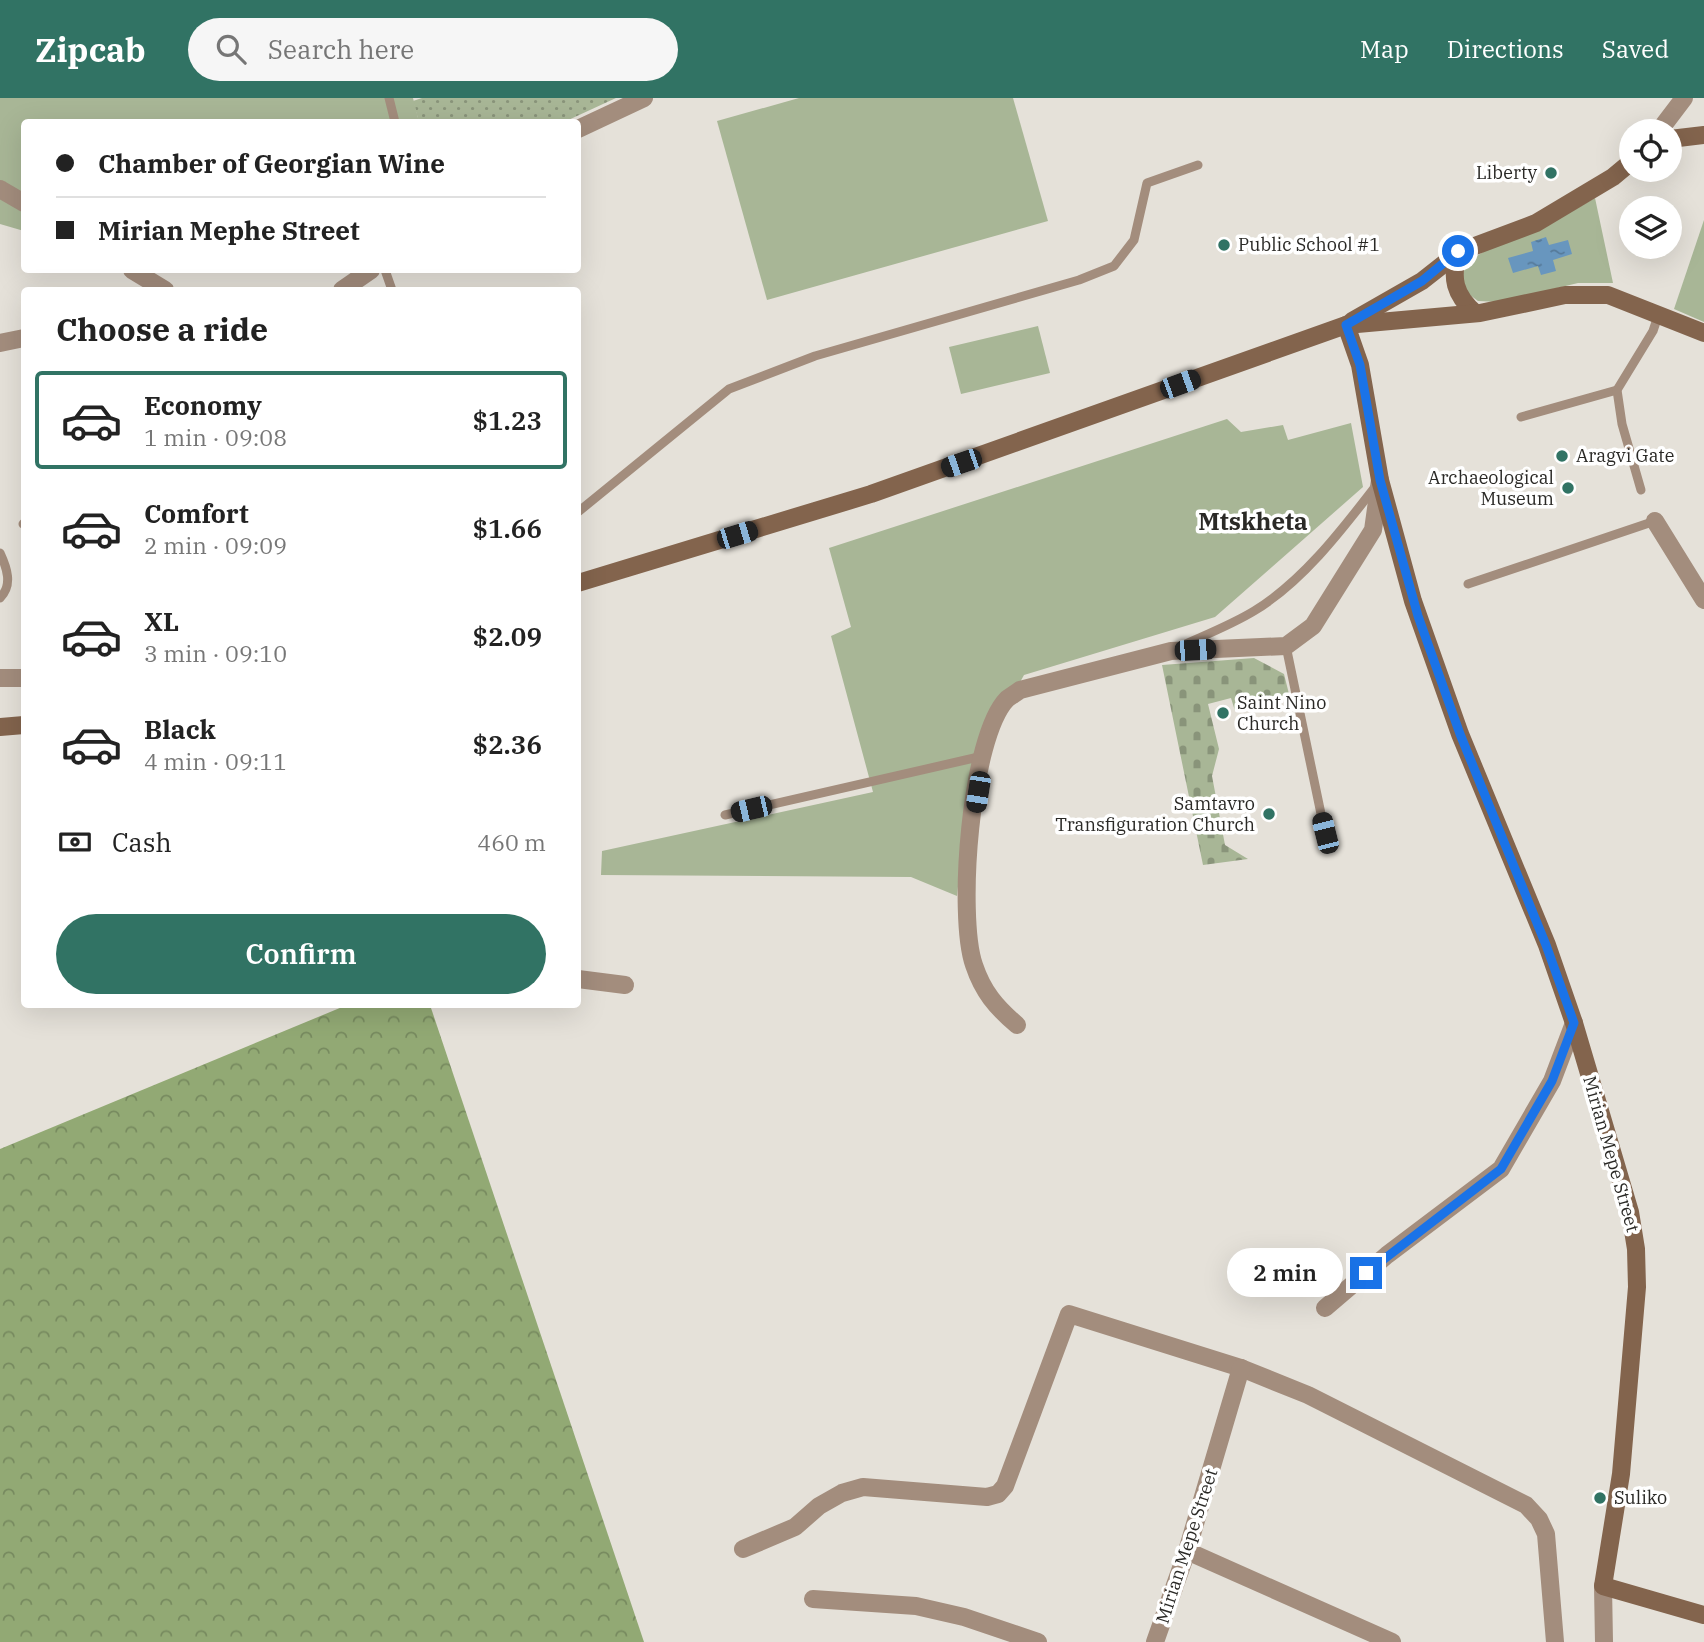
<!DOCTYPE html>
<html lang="en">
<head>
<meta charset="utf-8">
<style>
	body { margin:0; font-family:"IBM Plex Serif",serif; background:#f6f6f6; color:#222; height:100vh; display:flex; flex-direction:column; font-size:26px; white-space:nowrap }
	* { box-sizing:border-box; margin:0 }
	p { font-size:23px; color:#767676 }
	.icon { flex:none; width:38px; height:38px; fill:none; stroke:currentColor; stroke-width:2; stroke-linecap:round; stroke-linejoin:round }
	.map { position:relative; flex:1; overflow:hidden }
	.details { position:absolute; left:21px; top:189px; width:560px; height:721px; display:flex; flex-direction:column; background:#fff; border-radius:7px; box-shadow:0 7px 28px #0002 }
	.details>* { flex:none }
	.guide { position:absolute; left:21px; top:21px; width:560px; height:154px; border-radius:7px; box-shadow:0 7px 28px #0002; display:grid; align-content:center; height:154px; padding:0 35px; background:#fff }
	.buttons { position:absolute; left:1619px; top:21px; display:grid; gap:14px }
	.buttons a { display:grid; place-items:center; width:63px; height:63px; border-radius:50%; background:#fff; box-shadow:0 7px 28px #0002; font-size:35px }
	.end { position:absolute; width:32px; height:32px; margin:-16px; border:9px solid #1a73e8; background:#fff; box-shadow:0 0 0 4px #fff }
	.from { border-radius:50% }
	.bubble { position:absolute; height:49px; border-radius:24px; background:#fff; box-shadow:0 7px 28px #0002; font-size:23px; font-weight:600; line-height:49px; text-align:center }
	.car { position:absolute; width:21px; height:42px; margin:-21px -10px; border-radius:9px; box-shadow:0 0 5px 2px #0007; background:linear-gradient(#222 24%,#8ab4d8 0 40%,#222 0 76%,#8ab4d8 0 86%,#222 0) }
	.guide b { display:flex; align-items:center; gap:24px; height:66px; font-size:26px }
	.guide b+b { border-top:2px solid #e0e0e0 }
	.guide i { width:18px; height:18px; background:#222 }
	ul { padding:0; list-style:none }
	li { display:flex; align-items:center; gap:21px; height:98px; margin:0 14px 10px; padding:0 21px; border:4px solid transparent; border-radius:7px }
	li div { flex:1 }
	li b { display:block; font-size:26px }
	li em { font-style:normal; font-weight:600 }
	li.current { border-color:#317364 }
	li>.icon { width:63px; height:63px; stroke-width:1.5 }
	h2 { padding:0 35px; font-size:32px; line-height:84px }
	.pay { display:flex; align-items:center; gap:18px; height:77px; padding:0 35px; font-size:26px }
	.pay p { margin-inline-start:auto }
	.primary-button { display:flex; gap:14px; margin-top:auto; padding:14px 35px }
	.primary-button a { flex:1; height:80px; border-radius:42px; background:#317364; color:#fff; font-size:28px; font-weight:600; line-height:80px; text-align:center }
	header { display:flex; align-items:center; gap:42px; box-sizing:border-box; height:98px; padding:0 35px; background:#317364; color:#fff }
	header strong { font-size:33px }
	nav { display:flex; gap:38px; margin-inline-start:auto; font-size:24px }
	.search { width:490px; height:63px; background:#f6f6f6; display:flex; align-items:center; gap:18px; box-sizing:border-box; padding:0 24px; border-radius:38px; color:#767676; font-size:26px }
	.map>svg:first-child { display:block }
	.grass { fill:url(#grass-dots) }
	.forest { fill:url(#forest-crowns) }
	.cemetery { fill:url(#cemetery-stones) }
	.park { fill:#a8b696 }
	.water { fill:url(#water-ripples) }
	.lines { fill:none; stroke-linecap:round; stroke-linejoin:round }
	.lane { stroke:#a38d7d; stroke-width:9 }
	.street { stroke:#a38d7d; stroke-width:18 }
	.secondary { stroke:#83644d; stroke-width:18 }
	.route { stroke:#1a73e8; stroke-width:9 }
	.poi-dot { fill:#317364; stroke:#fff; stroke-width:2.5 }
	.labels { text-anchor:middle; stroke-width:7; stroke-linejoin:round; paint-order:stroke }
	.poi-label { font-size:18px; fill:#2a2926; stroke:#fff; text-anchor:start }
	.street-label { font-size:18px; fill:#2a2926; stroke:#fff }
	.district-label { font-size:24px; font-weight:bold; fill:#2a2926; stroke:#fff }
</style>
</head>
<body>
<header>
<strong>Zipcab</strong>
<div class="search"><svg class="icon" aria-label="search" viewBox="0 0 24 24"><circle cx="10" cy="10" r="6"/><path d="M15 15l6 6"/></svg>Search here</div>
<nav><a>Map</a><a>Directions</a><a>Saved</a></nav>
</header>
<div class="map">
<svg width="1704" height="1544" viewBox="0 0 1704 1544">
	<defs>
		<pattern id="grass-dots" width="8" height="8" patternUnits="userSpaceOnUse" patternTransform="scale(1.75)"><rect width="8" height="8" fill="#a8b696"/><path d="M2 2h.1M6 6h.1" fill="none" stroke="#89947a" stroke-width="1.8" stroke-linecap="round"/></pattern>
		<pattern id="forest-crowns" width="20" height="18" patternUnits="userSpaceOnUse" patternTransform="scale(1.75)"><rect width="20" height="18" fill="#92a974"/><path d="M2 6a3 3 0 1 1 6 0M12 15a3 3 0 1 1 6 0" fill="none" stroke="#778a5f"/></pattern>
		<pattern id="cemetery-stones" width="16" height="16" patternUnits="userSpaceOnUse" patternTransform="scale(1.75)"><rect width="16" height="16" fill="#a8b696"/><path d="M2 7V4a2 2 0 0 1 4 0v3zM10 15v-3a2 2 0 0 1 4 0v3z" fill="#89947a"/></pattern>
		<pattern id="water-ripples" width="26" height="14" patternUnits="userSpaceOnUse" patternTransform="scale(1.75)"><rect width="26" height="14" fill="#6896be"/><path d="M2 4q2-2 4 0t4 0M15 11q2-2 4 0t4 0" fill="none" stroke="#567a9a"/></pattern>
	</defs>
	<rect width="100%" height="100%" fill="#e5e1d9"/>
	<!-- grass -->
	<path class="grass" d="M422,0H616L564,24H419L413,3Z"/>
	<!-- forest -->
	<path class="forest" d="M347,907H430L644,1544H0V1051Z"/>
	<!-- cemetery -->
	<path class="cemetery" d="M1254,560L1284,576L1290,600L1235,613L1231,600L1208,606L1219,651L1212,678L1225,747L1248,761L1203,767L1162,567Z"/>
	<!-- park -->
	<g class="park">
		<path d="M0,0H413L419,24H24V133L0,126Z"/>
		<path d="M799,0H1013L1048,123L767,202L717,23Z"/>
		<path d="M1595,100L1613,185H1578L1499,204L1478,203L1466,194L1462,178L1468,163L1485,153L1539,132Z"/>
		<path d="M1704,122V224L1674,211Z"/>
		<path d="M1038,228L1050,275L961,296L949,249Z"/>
		<path d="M1227,321L1241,334L1283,327L1288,342L1351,325L1363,389L1215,519L1024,577L970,675L957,798L911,779L601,777L602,753L873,694L831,538L851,529L829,450Z"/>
	</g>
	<!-- water -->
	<path class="water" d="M1546,139L1549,147L1568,142L1572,156L1553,162L1556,173L1541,177L1538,168L1513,175L1508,160L1533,153L1531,144Z"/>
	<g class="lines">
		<!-- lane -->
		<g class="lane">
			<path d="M389,0L395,24"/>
			<path d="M385,172L392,192"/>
			<path d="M1521,319L1617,292"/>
			<path d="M1641,392L1622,326L1617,292L1653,233L1659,215"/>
			<path d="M578,414L729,291L815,258L1079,182L1114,168L1134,142L1147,85L1198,67"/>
			<path d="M23,426L24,425"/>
			<path d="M0,455C7,470 13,487 0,500"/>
			<path d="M1468,486L1655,423"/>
			<path d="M1181,548C1205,537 1231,527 1254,513C1302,484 1341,433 1375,389"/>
			<path d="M1286,548L1325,735"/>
			<path d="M725,717L983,658"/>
		</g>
		<!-- street -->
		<g class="street">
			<path d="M578,31L644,0"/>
			<path d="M1659,33L1684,0"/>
			<path d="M0,91L24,105"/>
			<path d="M132,172L165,192"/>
			<path d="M342,192L371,172"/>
			<path d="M0,245L24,240"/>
			<path d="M1655,423L1704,502"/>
			<path d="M0,580H24"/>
			<path d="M578,881L625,887"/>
			<path d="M1017,927C996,909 983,894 974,867C957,818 970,639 1007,601C1011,598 1016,595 1020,592L1171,553L1286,548L1313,528L1373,432L1380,382"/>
			<path d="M1325,1210L1387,1157L1501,1071L1552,983L1574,925"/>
			<path d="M743,1451L795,1429L819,1408L842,1395L863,1389L987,1399L998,1396L1005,1388L1069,1216L1241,1270L1308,1297L1526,1407L1539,1421L1546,1436L1555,1544"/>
			<path d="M1187,1453L1392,1544"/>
			<path d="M1603,1488L1604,1544"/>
			<path d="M813,1501L916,1508L964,1519L1038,1544"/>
			<path d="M1155,1544L1187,1453L1241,1270"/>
		</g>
		<!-- secondary -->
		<g class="secondary">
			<path d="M1670,41L1704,37"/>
			<path d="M1459,154C1450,180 1455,197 1475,215"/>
			<path d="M1352,223L1422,183L1459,154L1536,125L1613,79L1631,64"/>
			<path d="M1346,227L1360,267L1380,382L1413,503L1460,636L1547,847L1574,925L1630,1114L1636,1151L1637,1189L1621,1376L1603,1488L1704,1517"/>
			<path d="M578,485L871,396L1346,227L1480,215L1565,197H1608L1704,235"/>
			<path d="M0,629L24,627"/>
		</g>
	</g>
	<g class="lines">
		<!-- route -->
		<path class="route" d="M1366,1175L1501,1071L1552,983L1574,925L1546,847L1460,636L1418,518L1380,382L1360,267L1346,227L1422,183L1458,153"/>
	</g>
	<!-- markers -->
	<g class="poi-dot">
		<circle cx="1551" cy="75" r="7"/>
		<circle cx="1224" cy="147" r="7"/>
		<circle cx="1562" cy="358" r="7"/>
		<circle cx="1568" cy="390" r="7"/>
		<circle cx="1223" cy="615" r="7"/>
		<circle cx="1269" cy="716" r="7"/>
		<circle cx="1600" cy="1400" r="7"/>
	</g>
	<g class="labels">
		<!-- poi labels -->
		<g class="poi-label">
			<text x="1537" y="81" text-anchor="end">Liberty</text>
			<text x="1238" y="153">Public School #1</text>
			<text x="1576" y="364">Aragvi Gate</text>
			<text x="1554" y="386" text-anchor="end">Archaeological<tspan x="1554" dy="21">Museum</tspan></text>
			<text x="1237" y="611">Saint Nino<tspan x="1237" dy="21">Church</tspan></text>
			<text x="1255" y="712" text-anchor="end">Samtavro<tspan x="1255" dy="21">Transfiguration Church</tspan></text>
			<text x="1614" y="1406">Suliko</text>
		</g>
		<!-- street labels -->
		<g class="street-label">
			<text transform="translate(1611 1056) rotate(74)" y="6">Mirian Mepe Street</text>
			<text transform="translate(1187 1448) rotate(-72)" y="6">Mirian Mepe Street</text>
		</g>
		<!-- district labels -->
		<g class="district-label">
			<text x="1253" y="432">Mtskheta</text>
		</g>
	</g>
</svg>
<div class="buttons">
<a><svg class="icon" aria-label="locate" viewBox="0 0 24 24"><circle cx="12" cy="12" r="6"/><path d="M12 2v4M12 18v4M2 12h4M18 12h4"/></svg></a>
<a><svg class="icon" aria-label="layers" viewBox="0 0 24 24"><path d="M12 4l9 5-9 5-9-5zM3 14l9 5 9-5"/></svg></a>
</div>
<i class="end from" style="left:1458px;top:153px"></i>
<i class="end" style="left:1366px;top:1175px"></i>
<div class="bubble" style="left:1227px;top:1150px;width:116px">2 min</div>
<i class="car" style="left:1180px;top:286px;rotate:70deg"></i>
<i class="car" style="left:961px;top:365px;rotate:251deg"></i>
<i class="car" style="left:737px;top:437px;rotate:73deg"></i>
<i class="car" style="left:1195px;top:552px;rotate:87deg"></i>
<i class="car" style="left:978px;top:694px;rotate:189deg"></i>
<i class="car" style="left:751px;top:711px;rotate:257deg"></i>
<i class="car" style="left:1325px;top:735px;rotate:346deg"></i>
<div class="guide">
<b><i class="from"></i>Chamber of Georgian Wine</b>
<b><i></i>Mirian Mephe Street</b>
</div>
<section class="details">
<h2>Choose a ride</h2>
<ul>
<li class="current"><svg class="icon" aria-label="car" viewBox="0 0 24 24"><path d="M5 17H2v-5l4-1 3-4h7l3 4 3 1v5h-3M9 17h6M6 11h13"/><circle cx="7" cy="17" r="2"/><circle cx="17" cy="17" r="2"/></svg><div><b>Economy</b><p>1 min · 09:08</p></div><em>$1.23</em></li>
<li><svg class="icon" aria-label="car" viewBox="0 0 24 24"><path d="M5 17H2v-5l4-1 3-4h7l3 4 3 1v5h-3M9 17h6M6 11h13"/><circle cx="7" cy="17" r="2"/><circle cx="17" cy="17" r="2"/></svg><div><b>Comfort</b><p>2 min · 09:09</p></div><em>$1.66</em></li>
<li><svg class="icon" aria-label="car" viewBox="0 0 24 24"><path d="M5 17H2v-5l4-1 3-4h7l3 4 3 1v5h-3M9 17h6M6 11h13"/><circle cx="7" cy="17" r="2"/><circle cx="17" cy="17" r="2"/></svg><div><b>XL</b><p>3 min · 09:10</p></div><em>$2.09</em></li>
<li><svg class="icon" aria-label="car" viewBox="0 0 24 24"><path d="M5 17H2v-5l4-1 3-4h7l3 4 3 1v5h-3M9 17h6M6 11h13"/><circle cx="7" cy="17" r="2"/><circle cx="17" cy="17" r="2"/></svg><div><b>Black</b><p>4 min · 09:11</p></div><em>$2.36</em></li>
</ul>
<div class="pay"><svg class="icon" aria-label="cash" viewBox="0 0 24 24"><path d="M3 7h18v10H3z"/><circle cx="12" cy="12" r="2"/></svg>Cash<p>460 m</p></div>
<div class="primary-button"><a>Confirm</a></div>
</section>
</div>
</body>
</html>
